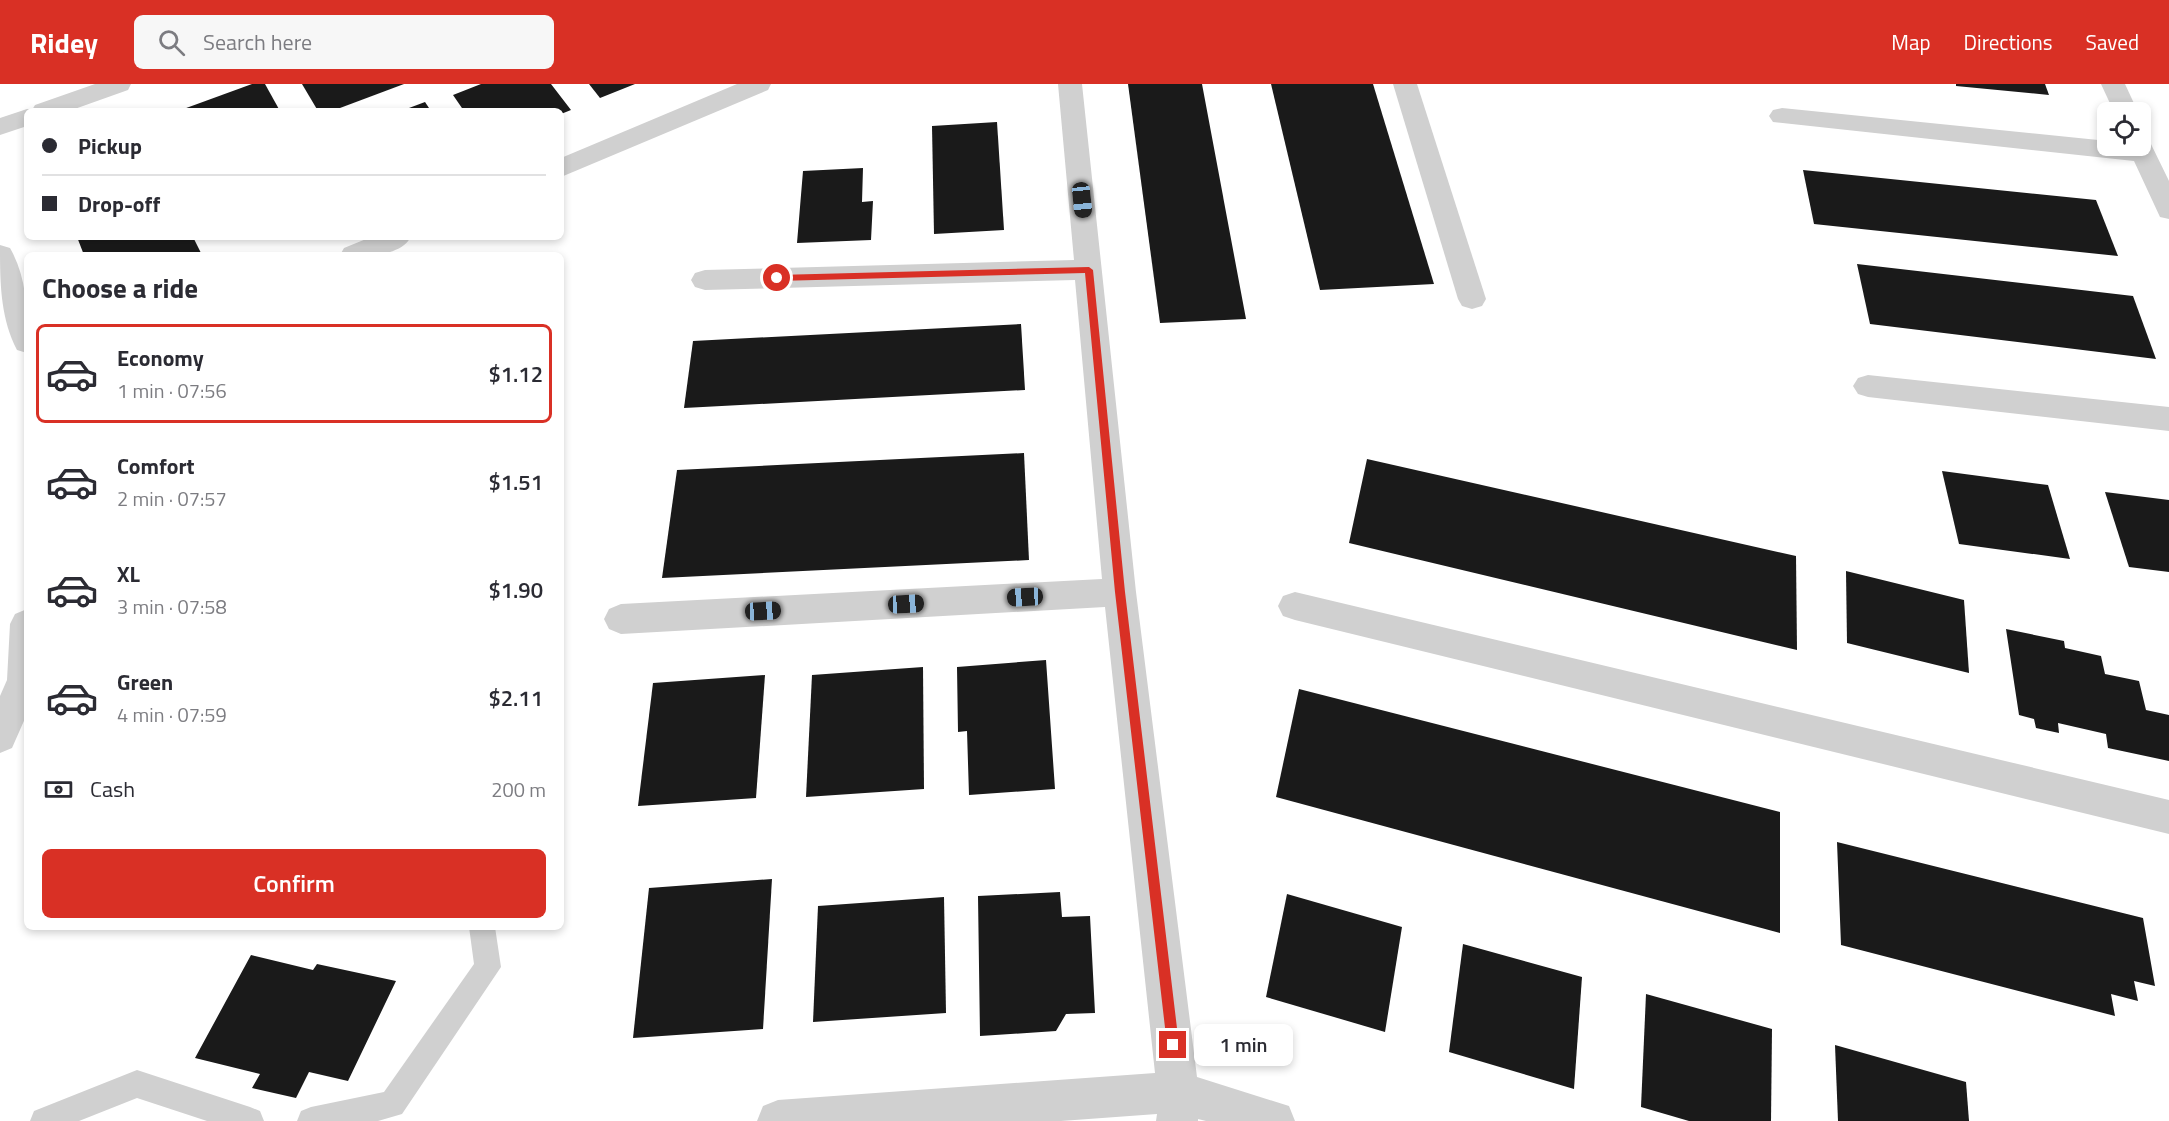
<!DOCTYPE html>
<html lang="en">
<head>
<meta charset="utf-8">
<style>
	body { margin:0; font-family:"Titillium Web",sans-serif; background:#f7f7f7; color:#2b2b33; height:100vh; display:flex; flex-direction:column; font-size:22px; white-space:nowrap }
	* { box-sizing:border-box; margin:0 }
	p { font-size:20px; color:#7c7c81 }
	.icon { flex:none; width:33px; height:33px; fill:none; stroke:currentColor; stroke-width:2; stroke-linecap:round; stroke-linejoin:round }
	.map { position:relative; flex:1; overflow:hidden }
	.sheet { position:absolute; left:24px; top:168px; width:540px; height:678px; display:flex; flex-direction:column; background:#fff; border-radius:9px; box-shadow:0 3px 9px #0003 }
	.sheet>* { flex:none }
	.hud { position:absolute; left:24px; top:24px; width:540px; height:132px; border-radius:9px; box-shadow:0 3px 9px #0003; display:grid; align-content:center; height:132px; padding:0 18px; background:#fff }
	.buttons { position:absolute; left:2097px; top:18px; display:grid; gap:12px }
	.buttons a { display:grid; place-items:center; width:54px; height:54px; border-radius:9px; background:#fff; box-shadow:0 3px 9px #0003; font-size:30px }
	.end { position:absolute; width:27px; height:27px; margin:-14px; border:8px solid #d93025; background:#fff; box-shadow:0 0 0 3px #fff }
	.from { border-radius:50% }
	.bubble { position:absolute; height:42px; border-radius:9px; background:#fff; box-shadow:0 3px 9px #0003; font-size:20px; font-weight:600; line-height:42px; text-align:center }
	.car { position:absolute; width:18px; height:36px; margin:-18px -9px; border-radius:8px; box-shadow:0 0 4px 2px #0007; background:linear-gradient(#222 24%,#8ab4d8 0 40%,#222 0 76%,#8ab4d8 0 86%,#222 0) }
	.hud b { display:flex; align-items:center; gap:21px; height:57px; font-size:22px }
	.hud b+b { border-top:2px solid #e1e1e2 }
	.hud i { width:15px; height:15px; background:#2b2b33 }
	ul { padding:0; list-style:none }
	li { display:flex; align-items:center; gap:18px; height:99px; margin:0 12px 9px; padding:0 6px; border:3px solid transparent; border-radius:9px }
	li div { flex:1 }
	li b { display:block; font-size:22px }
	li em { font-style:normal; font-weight:600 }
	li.on { border-color:#d93025 }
	li>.icon { width:54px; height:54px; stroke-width:1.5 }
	h2 { padding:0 18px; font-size:27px; line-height:72px }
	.pay { display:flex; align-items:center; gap:15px; height:66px; padding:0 18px; font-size:22px }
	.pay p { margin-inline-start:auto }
	.button { display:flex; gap:12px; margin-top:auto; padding:12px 18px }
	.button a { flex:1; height:69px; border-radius:9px; background:#d93025; color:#fff; font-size:24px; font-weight:600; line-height:69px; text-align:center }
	header { display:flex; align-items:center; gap:36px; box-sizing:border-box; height:84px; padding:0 30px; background:#d93025; color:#fff }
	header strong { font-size:28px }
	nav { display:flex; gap:33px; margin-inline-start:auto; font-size:21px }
	.search { width:420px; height:54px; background:#f7f7f7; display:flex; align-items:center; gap:15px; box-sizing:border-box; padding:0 21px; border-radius:9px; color:#7c7c81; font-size:22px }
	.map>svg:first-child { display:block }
	.building { fill:#1a1a1a }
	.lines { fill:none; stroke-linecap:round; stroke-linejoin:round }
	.service { fill:#d0d0d0; fill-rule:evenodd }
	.minor { fill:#d0d0d0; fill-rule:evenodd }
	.route { fill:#d93025 }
</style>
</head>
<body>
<header>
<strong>Ridey</strong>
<div class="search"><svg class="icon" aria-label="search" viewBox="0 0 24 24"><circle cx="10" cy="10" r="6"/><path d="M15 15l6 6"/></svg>Search here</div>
<nav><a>Map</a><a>Directions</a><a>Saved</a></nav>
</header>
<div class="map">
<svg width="2169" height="1037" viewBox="0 0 2169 1037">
	<rect width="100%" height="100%" fill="#fff"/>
	<!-- building -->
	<g class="building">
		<path d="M252,0H265L280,27H178Z"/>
		<path d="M302,0H404L332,27H318Z"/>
		<path d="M481,0H551L571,26L561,30V27H464L453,11Z"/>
		<path d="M589,0H635L600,14Z"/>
		<path d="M1128,0H1202L1246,235L1160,239Z"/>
		<path d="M1271,0H1373L1434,200L1320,206Z"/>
		<path d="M1956,0H2045L2049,11L1956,2Z"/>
		<path d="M425,18L431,27H401Z"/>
		<path d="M997,38L1004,146L934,150L932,42Z"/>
		<path d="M863,84L862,118L873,117L871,156L797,159L803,87Z"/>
		<path d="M1803,86L2096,116L2118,172L1814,140Z"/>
		<path d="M77,153H193L201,169L84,171Z"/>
		<path d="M1857,180L2133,212L2156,275L1870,240Z"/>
		<path d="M1021,240L1025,306L684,324L693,257Z"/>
		<path d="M1024,369L1029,476L662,494L677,386Z"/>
		<path d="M1367,375L1796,472L1797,566L1349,459Z"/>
		<path d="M1942,387L2048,401L2070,475L1959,460Z"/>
		<path d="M2105,408L2169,416V488L2129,483Z"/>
		<path d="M1846,487L1964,516L1969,589L1847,559Z"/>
		<path d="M2006,545L2064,557L2065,564L2101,572L2105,590L2139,597L2146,626L2169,631V677L2108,664L2106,650L2058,639L2059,649L2036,644L2034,635L2019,631Z"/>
		<path d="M1046,576L1055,705L969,711L967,647L958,648L957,583Z"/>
		<path d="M923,583L924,705L806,713L812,591Z"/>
		<path d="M765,591L756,714L638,722L653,599Z"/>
		<path d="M1299,605L1780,728V849L1276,713Z"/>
		<path d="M1837,758L2143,834L2155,902L2134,897L2138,917L2111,910L2115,932L1841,861Z"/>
		<path d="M772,795L763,945L633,954L649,804Z"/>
		<path d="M1060,808L1062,833L1090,832L1095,929L1066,930L1056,947L980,952L978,812Z"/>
		<path d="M1287,810L1402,843L1385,948L1266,913Z"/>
		<path d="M944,813L946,929L813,938L818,822Z"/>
		<path d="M1463,860L1582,893L1574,1005L1449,968Z"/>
		<path d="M251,871L313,886L317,880L396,897L348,997L309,988L296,1014L252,1004L260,990L195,974Z"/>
		<path d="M1646,910L1772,945L1771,1037H1689L1641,1023Z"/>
		<path d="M1835,961L1966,998L1969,1037H1838Z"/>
	</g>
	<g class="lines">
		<!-- service -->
		<g class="service">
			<path d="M469,843H495L501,883L402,1030L378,1037H297L301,1027L311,1023L384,1008L474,880Z"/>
			<path d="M137,986L250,1023L260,1027L264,1037H207L137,1014L79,1037H30L34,1027Z"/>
		</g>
		<!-- minor -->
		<g class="minor">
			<path d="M95,0H131L128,6L69,27H27V42L0,51V34L27,25L32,26L35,21Z"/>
			<path d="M737,0H771L768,6L561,93V74Z"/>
			<path d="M1058,0H1082L1136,508L1197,993L1289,1022L1295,1037H1206L1198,1035V1037H1156L1157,1030L1061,1037H757L763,1022L778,1016L1155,989L1105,523L621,550L609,545L604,535L609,525L621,520L1102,495L1075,196L705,206L695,203L691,196L695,189L705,186L1074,176Z"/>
			<path d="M1393,0H1417L1486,215L1482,222L1472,225L1462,222L1458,215Z"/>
			<path d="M2101,0H2125L2138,28H2114Z"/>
			<path d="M1782,24L2108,57V62H2140V54L2149,56L2169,97V135L2160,133L2134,77L1773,38L1769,32L1773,26Z"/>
			<path d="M371,153H411C398,175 362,171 340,171L344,164Z"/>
			<path d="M0,161L10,164C29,197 27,233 27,269L17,266C0,233 0,197 0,161Z"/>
			<path d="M1868,291L2169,323V347L1868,313L1858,310L1853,302L1858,294Z"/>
			<path d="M1295,508L2169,716V750L1295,536L1283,532L1278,522L1283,512Z"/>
			<path d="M27,525V630L12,664L0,669V612L7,596L10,540L15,530Z"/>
		</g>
	</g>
	<!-- route -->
	<path class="route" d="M1089,183L1093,186L1125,508L1179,961L1173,967L1167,961L1115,508L1085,189L777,197L773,194L777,191Z"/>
</svg>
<div class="buttons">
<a><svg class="icon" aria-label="locate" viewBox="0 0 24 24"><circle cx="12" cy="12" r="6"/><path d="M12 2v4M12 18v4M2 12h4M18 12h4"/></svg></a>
</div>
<i class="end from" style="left:777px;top:194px"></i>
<i class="end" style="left:1173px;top:961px"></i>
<div class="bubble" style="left:1194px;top:940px;width:99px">1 min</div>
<i class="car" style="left:1082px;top:116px;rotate:174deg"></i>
<i class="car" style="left:1025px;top:513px;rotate:267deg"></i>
<i class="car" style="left:906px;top:520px;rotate:87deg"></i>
<i class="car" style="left:763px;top:527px;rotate:87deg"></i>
<div class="hud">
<b><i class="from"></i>Pickup</b>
<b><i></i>Drop-off</b>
</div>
<section class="sheet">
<h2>Choose a ride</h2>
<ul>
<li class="on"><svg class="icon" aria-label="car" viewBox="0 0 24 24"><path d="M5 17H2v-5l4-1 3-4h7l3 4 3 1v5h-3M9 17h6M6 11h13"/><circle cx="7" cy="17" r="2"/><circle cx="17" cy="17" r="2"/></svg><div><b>Economy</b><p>1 min · 07:56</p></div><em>$1.12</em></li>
<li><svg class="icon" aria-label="car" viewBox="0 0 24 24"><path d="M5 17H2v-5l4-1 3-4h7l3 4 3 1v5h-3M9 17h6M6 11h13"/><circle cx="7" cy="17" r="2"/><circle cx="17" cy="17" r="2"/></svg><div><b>Comfort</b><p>2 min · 07:57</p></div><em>$1.51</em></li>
<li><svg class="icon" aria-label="car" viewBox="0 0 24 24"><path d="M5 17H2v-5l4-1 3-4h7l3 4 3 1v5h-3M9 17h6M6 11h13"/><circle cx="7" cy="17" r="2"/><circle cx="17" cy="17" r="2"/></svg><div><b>XL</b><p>3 min · 07:58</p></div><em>$1.90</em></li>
<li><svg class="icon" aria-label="car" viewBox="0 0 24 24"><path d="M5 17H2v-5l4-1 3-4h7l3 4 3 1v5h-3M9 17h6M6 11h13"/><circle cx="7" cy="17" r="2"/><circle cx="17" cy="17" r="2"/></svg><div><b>Green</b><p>4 min · 07:59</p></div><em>$2.11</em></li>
</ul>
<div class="pay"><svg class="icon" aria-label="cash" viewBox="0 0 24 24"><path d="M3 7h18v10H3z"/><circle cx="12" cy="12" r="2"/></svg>Cash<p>200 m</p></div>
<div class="button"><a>Confirm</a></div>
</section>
</div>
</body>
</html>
